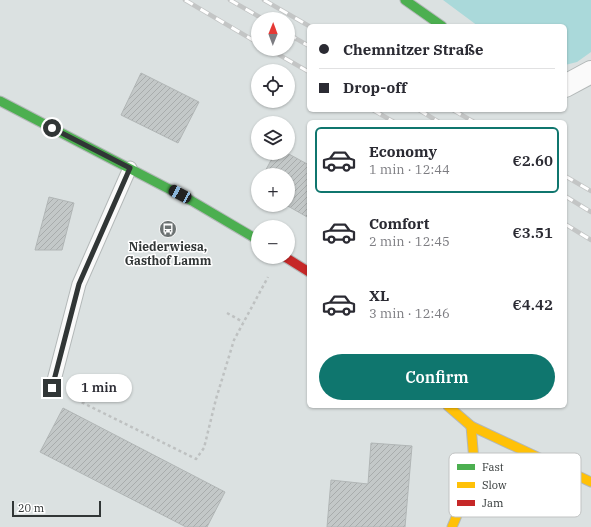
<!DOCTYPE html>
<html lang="en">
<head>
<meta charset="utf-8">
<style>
	body { margin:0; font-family:"IBM Plex Serif",serif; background:#f7f7f7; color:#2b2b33; height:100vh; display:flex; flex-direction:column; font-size:15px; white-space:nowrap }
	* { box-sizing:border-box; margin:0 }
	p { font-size:13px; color:#7c7c81 }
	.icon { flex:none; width:22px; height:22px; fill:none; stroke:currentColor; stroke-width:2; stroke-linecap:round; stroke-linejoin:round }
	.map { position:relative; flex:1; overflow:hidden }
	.side { position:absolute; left:307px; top:120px; width:260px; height:288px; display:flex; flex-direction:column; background:#fff; border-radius:6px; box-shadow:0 1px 3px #0004 }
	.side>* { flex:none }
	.banner { position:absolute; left:307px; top:24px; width:260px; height:88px; border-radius:6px; box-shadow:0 1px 3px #0004; display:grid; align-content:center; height:88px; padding:0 12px; background:#fff }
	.needle { width:26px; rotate:1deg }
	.tools { position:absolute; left:251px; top:12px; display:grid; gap:8px }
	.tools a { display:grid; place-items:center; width:44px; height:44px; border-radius:50%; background:#fff; box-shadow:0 1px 3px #0004; font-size:20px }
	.scale { position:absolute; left:12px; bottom:10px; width:89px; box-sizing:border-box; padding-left:4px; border:2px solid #313636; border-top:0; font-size:11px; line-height:14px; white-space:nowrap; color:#313636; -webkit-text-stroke:3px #fff; paint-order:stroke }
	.end { position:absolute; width:18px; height:18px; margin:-9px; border:5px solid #313636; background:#fff; box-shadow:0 0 0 2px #fff }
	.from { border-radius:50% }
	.bubble { position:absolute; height:28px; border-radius:14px; background:#fff; box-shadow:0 1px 3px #0004; font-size:13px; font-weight:600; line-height:28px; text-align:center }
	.car { position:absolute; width:12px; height:24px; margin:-12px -6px; border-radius:5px; box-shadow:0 0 3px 1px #0007; background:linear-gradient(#222 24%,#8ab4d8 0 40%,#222 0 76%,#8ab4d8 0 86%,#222 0) }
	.banner b { display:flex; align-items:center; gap:14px; height:38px; font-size:15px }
	.banner b+b { border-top:1px solid #e1e1e2 }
	.banner i { width:10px; height:10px; background:#2b2b33 }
	ul { padding:7px 0 0; list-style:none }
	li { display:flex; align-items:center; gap:12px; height:66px; margin:0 8px 6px; padding:0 4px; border:2px solid transparent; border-radius:6px }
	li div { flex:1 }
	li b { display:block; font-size:15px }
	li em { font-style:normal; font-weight:600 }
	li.current { border-color:#0f766e }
	li>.icon { width:36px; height:36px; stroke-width:1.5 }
	.button { display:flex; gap:8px; margin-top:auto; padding:8px 12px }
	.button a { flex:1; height:46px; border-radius:24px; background:#0f766e; color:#fff; font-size:16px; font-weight:600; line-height:46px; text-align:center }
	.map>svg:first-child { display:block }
	.garden { fill:#aad9da }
	.building { fill:url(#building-hatch); stroke:#b1b6b6 }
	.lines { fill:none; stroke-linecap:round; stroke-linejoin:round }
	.lane-casing { stroke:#b3b8b8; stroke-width:15 }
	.street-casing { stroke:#b3b8b8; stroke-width:24 }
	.fast-casing { stroke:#b3b8b8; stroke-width:11 }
	.slow-casing { stroke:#b3b8b8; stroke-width:11 }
	.jam-casing { stroke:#b3b8b8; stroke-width:11 }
	.path { stroke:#bec1c1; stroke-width:2.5; stroke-dasharray:3 3; stroke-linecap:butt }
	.lane { stroke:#fafafa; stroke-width:13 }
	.street { stroke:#fafafa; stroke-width:22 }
	.fast { stroke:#4caf50; stroke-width:9 }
	.slow { stroke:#ffc107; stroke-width:9 }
	.jam { stroke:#c62828; stroke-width:9 }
	.rail-casing { stroke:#c3c5c5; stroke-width:4.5 }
	.rail { stroke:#fff; stroke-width:3; stroke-dasharray:9; stroke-linecap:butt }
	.route { stroke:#313636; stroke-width:5 }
	.labels { text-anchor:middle; stroke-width:3; stroke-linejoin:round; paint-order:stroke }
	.poi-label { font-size:12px; font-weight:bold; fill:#313636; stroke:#fff }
	.key { fill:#fff; stroke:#c1c3c3; stroke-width:1 }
	.key-label { font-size:11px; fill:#313636 }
</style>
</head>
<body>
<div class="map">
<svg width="591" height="527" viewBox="0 0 591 527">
	<defs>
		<pattern id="building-hatch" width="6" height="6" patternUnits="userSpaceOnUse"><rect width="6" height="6" fill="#c3c8c8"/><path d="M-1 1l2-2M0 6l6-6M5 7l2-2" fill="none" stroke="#a8acac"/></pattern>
	</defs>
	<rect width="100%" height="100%" fill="#dbe1e1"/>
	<!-- garden -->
	<path class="garden" d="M443,0H591V52L577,62L565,65V26H478Z"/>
	<!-- building -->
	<g class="building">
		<path d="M141,73L199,102L178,143L121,115Z"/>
		<path d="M275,153H287L309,165V218L286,205H288V175H263Z"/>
		<path d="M49,197L74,203L62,250H35Z"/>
		<path d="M63,408L225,492L207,527H186L40,452Z"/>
		<path d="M371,443L412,446L405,527H327L331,480L368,484Z"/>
	</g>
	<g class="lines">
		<!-- lane casing -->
		<g class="lane-casing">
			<path id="lane" d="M52,388L79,284L130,168"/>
		</g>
		<!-- street casing -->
		<g class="street-casing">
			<path id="street" d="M565,86L591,72"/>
		</g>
		<!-- fast casing -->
		<g class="fast-casing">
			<g id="fast">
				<path d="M405,0L442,26"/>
				<path d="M0,101L192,201L258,240"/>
			</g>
		</g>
		<!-- slow casing -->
		<g class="slow-casing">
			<g id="slow">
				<path d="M448,406L471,426L591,482"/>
				<path d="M452,527L469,487L474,461L471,426"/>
			</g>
		</g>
		<!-- jam casing -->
		<g class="jam-casing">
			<path id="jam" d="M285,257L309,272"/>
		</g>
		<!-- path -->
		<g class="path">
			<path d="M227,313L243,322"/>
			<path d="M71,397L196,459L204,448L216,399L234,340L268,277"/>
		</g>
		<!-- lane -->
		<use href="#lane" class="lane"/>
		<!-- street -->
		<use href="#street" class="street"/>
		<!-- fast -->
		<use href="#fast" class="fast"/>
		<!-- slow -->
		<use href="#slow" class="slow"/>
		<!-- jam -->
		<use href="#jam" class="jam"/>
		<!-- rail casing -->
		<g class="rail-casing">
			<g id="rail">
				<path d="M185,0L258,43"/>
				<path d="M230,0L263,19"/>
				<path d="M264,0L309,26"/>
				<path d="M288,34L309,46"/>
				<path d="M269,49L309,72"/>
				<path d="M373,110L394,122"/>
				<path d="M419,110L439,122"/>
				<path d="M453,110L474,122"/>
				<path d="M565,176L591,191"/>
				<path d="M565,196L591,212"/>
				<path d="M565,224L591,240"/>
			</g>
		</g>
		<!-- rail -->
		<use href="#rail" class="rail"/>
	</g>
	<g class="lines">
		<!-- route -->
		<path class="route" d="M52,128L130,168L79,284L52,388"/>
	</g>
	<!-- icons -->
	<defs>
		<g id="bus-disc" transform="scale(0.9)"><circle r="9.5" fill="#6c7272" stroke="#fff"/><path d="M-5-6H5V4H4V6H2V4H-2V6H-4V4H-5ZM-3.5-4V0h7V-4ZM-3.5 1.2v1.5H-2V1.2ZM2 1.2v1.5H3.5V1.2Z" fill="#fff"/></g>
	</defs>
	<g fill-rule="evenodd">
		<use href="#bus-disc" x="168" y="229"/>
	</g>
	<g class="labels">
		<!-- poi labels -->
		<g class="poi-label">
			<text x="168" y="251">Niederwiesa,<tspan x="168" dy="14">Gasthof Lamm</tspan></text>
		</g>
	</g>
	<!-- legend -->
	<rect x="449" y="453" width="132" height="64" rx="6" class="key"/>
	<rect x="457" y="464" width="18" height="6" fill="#4caf50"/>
	<rect x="457" y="482" width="18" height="6" fill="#ffc107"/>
	<rect x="457" y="500" width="18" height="6" fill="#c62828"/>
	<g class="key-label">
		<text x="482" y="471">Fast</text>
		<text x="482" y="489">Slow</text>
		<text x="482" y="507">Jam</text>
	</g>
</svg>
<div class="tools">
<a><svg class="needle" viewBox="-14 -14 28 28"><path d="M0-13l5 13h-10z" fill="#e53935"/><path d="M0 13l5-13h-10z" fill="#7c7c81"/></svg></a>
<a><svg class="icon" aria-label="locate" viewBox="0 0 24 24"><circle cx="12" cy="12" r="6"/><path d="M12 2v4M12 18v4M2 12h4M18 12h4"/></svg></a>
<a><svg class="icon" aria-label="layers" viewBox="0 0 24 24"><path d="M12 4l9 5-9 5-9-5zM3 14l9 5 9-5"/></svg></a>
<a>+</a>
<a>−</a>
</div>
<div class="scale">20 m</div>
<i class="end from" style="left:52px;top:128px"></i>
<i class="end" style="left:52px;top:388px"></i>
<div class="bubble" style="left:66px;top:374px;width:66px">1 min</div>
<i class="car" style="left:180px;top:194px;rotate:298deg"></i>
<div class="banner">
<b><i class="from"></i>Chemnitzer Straße</b>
<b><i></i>Drop-off</b>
</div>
<section class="side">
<ul>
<li class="current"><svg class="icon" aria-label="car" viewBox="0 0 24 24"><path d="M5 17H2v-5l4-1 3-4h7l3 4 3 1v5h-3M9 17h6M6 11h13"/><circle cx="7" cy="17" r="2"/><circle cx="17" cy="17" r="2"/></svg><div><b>Economy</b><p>1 min · 12:44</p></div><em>€2.60</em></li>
<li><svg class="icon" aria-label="car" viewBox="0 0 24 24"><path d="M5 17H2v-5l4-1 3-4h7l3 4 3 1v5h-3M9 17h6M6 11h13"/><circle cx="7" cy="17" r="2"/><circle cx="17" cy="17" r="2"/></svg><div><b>Comfort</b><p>2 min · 12:45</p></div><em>€3.51</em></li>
<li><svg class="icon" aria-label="car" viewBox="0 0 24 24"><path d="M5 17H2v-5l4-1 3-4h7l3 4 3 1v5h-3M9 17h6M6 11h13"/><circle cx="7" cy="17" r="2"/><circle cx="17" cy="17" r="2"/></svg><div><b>XL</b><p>3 min · 12:46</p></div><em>€4.42</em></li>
</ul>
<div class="button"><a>Confirm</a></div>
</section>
</div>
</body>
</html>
